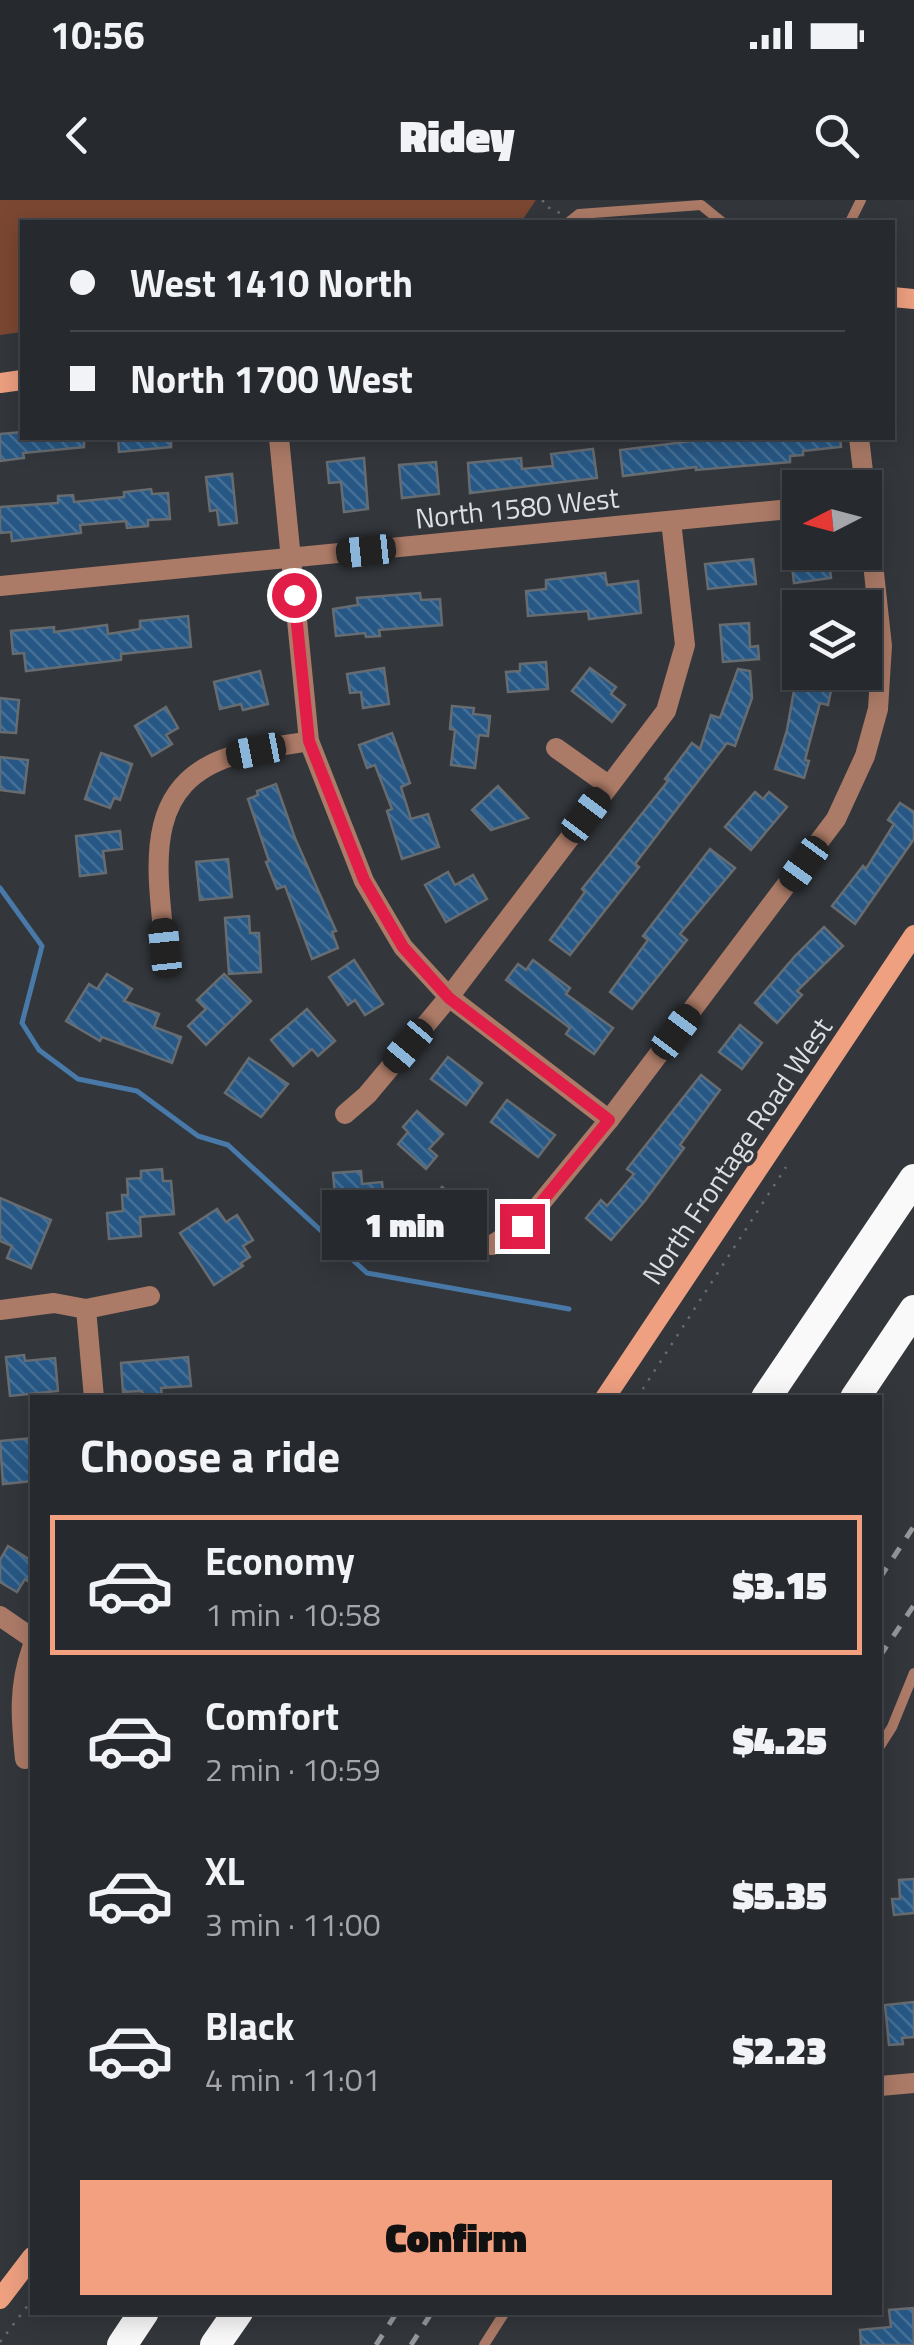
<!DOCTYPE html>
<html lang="en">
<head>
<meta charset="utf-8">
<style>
	body { margin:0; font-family:"Titillium Web",sans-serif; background:#2e3135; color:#f1f3f6; height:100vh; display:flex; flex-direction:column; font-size:38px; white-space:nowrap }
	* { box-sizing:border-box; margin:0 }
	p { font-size:32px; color:#a4a6aa }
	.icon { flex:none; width:55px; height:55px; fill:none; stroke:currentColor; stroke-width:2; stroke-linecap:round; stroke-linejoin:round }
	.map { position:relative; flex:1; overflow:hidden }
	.side { position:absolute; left:30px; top:1195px; width:852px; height:920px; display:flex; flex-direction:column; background:#26292d; border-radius:0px; box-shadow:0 5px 25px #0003,0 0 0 2px #424549 }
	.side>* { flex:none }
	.top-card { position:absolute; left:20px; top:20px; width:875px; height:220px; border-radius:0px; box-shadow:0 5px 25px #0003,0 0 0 2px #424549; display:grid; align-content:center; height:220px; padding:0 50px; background:#26292d }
	.needle { width:65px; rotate:264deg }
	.buttons { position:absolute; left:782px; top:270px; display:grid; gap:20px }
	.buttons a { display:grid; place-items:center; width:100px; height:100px; border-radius:0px; background:#26292d; box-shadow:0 5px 25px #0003,0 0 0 2px #424549; font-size:50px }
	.end { position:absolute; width:45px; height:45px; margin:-22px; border:12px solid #e11d48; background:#fff; box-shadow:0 0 0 5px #fff }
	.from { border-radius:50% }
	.bubble { position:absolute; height:70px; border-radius:0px; background:#26292d; box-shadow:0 5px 25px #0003,0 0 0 2px #424549; font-size:32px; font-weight:800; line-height:70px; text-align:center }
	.car { position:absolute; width:30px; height:60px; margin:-30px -15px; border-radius:12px; box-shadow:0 0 8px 2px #0007; background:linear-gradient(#222 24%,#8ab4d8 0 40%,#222 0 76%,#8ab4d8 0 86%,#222 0) }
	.top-card b { display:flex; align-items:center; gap:35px; height:95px; font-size:38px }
	.top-card b+b { border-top:2px solid #424549 }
	.top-card i { width:25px; height:25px; background:#f1f3f6 }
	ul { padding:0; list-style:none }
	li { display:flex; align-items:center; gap:30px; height:140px; margin:0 20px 15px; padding:0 30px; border:5px solid transparent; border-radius:0px }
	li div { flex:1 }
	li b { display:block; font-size:38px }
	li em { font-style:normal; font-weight:800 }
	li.selected { border-color:#f2a07f }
	li>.icon { width:90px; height:90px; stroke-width:1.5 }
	h2 { padding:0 50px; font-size:45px; line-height:120px }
	.action { display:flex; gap:20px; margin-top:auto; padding:20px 50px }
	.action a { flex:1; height:115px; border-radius:0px; background:#f2a07f; color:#111; font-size:40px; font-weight:800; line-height:115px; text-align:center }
	.status { display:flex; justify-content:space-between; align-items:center; height:70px; padding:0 50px; background:#26292d; direction:ltr }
	.status svg { height:28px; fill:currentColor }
	header { display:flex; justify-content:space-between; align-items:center; height:130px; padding:0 50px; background:#26292d; font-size:45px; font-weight:800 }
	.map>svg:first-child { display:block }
	.grass { fill:#7b4732 }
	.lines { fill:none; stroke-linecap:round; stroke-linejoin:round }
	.stream { stroke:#4879a8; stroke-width:5 }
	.building { fill:url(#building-back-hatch); stroke:#676c71; stroke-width:2.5 }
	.path { stroke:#686b70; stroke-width:2.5; stroke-dasharray:2.5 8; stroke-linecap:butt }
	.lane { stroke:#ac7b67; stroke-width:10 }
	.street { stroke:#ac7b67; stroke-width:20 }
	.secondary { stroke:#eea080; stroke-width:20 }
	.highway { stroke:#f9f9f9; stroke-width:30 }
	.rail { stroke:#94989c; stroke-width:5; stroke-dasharray:12 12; stroke-linecap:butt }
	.route { stroke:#e11d48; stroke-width:12 }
	.labels { text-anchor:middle; stroke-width:8; stroke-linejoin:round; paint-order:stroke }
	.street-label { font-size:28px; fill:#dde0e3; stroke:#33373c }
</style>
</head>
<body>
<div class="status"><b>10:56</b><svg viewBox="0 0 49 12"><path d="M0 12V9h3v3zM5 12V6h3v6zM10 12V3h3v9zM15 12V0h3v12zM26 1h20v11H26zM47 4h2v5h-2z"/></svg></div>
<header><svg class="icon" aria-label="back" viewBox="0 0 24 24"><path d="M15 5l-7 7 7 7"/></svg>Ridey<svg class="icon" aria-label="search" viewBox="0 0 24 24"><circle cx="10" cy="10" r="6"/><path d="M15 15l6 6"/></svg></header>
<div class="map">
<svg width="914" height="2145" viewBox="0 0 914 2145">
	<defs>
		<pattern id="building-back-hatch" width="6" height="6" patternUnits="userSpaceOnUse" patternTransform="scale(2.5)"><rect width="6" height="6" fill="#275885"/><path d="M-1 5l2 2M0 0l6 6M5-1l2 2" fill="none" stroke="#467096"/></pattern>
	</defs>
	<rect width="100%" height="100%" fill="#33373c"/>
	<!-- grass -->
	<path class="grass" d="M0,0H536L521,22H22V132L0,135Z"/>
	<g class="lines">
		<!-- stream -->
		<path class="stream" d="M0,688L42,746L22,823L39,850L78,879L137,891L198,936L228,945L367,1073L569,1109"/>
	</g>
	<!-- building -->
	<g class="building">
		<path d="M21,232V238H84V247L23,253L24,258L0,261V234Z"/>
		<path d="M118,238H171V247L119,252Z"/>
		<path d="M693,238H840L841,247L803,251V255L790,256V262L696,270V267L623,276L620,250L693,241Z"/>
		<path d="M593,249L597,278L470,293L468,263L521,258L522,269L553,266L551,254Z"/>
		<path d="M364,258L368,309L344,312L341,282L329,283L327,262Z"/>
		<path d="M436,262L439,294L402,298L399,265Z"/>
		<path d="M232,274L237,323L219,325L217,310L210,311L206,277Z"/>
		<path d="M151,289L152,294L168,293L170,319L148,320V326L127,328L126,321L80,325L81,333L12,341L11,332L0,333V307L58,303V296L73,295L74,302L124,297V292Z"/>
		<path d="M828,353L831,378L794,383L791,358Z"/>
		<path d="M753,359L756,384L708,389L705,364Z"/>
		<path d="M605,373L607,385L638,381L641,413L589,419L588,411L528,416L526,391L546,389V380Z"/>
		<path d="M420,393L421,400L440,399L442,425L379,430L380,436L366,437L365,433L336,436L333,409L358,405L357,398Z"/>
		<path d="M188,416L191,447L121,454V460L26,471L24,453L13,454L11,431L54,427V432L107,425L108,434L140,429V421Z"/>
		<path d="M749,423L750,447L758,446L759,459L723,462L720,425Z"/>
		<path d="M546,462L548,489L508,492L506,472L520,471V464Z"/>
		<path d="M384,468L389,504L363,508L361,492L350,493L347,474Z"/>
		<path d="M590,468L616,487L611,494L625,505L612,522L572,491Z"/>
		<path d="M738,469L750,471L752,498L735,546L727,543L635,664L639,667L570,755L550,740L585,692L582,689L668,581L665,579L692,543L700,549L711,515L720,518Z"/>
		<path d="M260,471L268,504L243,510L241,504L220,509L214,482Z"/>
		<path d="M796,479L832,486L828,505L820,503L805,560L809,561L804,578L775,569L787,530Z"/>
		<path d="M0,498L19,500L16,533L0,532Z"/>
		<path d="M452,506L474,508L473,514L490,516L488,536L479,535L475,568L451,565L455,530L450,529Z"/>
		<path d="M166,507L178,528L166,535L172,544L152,556L135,526Z"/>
		<path d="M392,533L410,583L401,587L411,619L428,614L439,647L402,659L387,611L392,609L375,565L367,568L359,545Z"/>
		<path d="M101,553L132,564L120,600L114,598L110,608L85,599Z"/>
		<path d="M0,557L28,560L24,593L0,590Z"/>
		<path d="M276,584L295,638L336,731L332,732L338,748L312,759L285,686L277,689L266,662L269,661L248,599L258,595L257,591Z"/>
		<path d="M498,586L528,618L491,630L472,610Z"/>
		<path d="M755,592L763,599L769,592L787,607L751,650L725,627Z"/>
		<path d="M900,603L914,612V639L855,724L832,706L863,666L866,669L894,624L888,620Z"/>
		<path d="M120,631L122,649L103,651L106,673L80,676L76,636Z"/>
		<path d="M710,649L735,668L680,734L687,740L632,809L610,792L648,740L643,736Z"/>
		<path d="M228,659L232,697L200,700L196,662Z"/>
		<path d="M448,672L455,685L473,675L487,699L446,722L425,685Z"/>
		<path d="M249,716L250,733H259L261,772L229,774L225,718Z"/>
		<path d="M824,727L843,746L797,791L802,795L777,823L755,803L795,756Z"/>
		<path d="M354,760L383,804L365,815L355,800L348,805L329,777Z"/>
		<path d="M533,760L570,788L566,794L613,828L594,854L566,834L570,828L506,780L518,764L526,770Z"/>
		<path d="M107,774L132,789L124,801L159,814L154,827L181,837L172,863L102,837L100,841L66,821L89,784L97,789Z"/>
		<path d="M224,774L251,801L206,845L188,826L206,809L197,800Z"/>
		<path d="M307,809L335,841L318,856L312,849L293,866L271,840Z"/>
		<path d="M740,825L762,843L742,869L719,852Z"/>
		<path d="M448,857L482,883L466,905L431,879Z"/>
		<path d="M249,858L288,884L261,917L225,893Z"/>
		<path d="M701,875L720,890L680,945L684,948L644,1002L611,1040L586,1018L601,1000L607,1006L634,974L627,969Z"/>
		<path d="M507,900L555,935L538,957L491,922Z"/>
		<path d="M417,911L443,934L429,949L437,956L426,969L398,944L408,932L403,927Z"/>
		<path d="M162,969L163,981H171L174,1014L140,1017L141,1036L109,1039L107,1013L123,1011L122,995H128L127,979L141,978V971Z"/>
		<path d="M361,971L362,984L382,982L384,1001L336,1006L333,973Z"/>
		<path d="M442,987L462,1002L431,1042L412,1026Z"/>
		<path d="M0,998L51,1020L31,1068L7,1058L12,1046L0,1041Z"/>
		<path d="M217,1009L226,1022L237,1015L253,1040L243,1046L250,1057L241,1063L243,1066L214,1085L180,1033Z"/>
		<path d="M24,1155L25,1161L55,1158L58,1191L10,1196L6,1157Z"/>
		<path d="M188,1157L191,1186L161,1188L162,1196L143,1198L142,1191L123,1192L121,1163Z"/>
		<path d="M32,1238V1281L3,1284L0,1241Z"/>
		<path d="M8,1346L32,1361V1384L25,1379L17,1392L0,1382V1360Z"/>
		<path d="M914,1679V1713L894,1715L892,1699H900L899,1680Z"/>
		<path d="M914,1802V1837L902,1838L903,1844L889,1845L885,1805Z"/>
		<path d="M913,2108L914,2145H861L860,2130L891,2127L889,2110Z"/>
	</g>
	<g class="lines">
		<!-- path -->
		<g class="path">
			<path d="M543,0V5L560,13"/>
			<path d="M316,1195L319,1198"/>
			<path d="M637,1198L786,967"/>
			<path d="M0,2142L32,2100"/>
		</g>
		<!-- lane -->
		<g class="lane">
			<path d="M569,22L579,14L701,5L722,22"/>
			<path d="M850,22L861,0"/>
			<path d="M880,1546L892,1527L914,1473"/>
			<path d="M484,2145L505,2112"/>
		</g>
		<!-- street -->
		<g class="street">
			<path d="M279,238L309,541L364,681L403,747L449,797L609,920"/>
			<path d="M859,238L865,288"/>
			<path d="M0,386L800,308"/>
			<path d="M556,548L608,585"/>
			<path d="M165,749C158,673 139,585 232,556C256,548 284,546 309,541"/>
			<path d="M345,914L367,895L449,797L666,511L685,445L671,321"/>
			<path d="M492,1045L522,1026L609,920L836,619L865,556L878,509L882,446L865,290"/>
			<path d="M86,1109L94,1198"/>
			<path d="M0,1110L54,1103L86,1109L150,1096"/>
			<path d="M0,1416L32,1438"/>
			<path d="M25,1559C21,1519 18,1487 32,1448"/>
			<path d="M880,1886L914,1883"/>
		</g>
		<!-- secondary -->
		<g class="secondary">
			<path d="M892,97L914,99"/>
			<path d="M0,183L22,180"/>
			<path d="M605,1198L914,735"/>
			<path d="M0,2099L32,2057"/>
		</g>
		<!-- highway -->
		<g class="highway">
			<path d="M766,1198L914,979"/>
			<path d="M855,1198L914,1110"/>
			<path d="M122,2145L144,2112"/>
			<path d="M215,2145L238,2112"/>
		</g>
		<!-- rail -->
		<g class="rail">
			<path d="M880,1378L914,1326"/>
			<path d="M880,1456L914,1405"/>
			<path d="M376,2145L397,2112"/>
			<path d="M411,2145L432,2112"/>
		</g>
	</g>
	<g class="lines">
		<!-- route -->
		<path class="route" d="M294,395L309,541L364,680L403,747L449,798L609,920L522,1026"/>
	</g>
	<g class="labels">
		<!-- street labels -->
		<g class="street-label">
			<text transform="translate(517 308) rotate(-6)" y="10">North 1580 West</text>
			<text transform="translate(737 951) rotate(-56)" y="10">North Frontage Road West</text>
		</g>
	</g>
</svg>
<div class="buttons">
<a><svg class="needle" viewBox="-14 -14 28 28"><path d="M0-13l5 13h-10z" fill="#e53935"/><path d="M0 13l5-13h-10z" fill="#a4a6aa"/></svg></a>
<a><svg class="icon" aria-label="layers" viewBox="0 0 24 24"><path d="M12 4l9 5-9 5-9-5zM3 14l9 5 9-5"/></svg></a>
</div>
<i class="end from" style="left:294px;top:395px"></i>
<i class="end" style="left:522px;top:1026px"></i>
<div class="bubble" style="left:322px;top:990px;width:165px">1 min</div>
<i class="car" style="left:366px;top:351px;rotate:264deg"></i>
<i class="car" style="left:256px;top:551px;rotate:259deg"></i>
<i class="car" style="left:586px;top:615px;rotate:37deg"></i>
<i class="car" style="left:804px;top:664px;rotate:216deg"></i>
<i class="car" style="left:165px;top:748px;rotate:354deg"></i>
<i class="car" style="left:676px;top:832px;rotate:37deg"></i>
<i class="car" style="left:408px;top:846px;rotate:220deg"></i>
<div class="top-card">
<b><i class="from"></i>West 1410 North</b>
<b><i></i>North 1700 West</b>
</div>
<section class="side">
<h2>Choose a ride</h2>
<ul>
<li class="selected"><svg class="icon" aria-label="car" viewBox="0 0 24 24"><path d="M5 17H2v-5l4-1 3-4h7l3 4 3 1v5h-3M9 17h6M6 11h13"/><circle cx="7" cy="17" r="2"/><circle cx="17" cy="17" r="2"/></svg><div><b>Economy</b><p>1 min · 10:58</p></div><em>$3.15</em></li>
<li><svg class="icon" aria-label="car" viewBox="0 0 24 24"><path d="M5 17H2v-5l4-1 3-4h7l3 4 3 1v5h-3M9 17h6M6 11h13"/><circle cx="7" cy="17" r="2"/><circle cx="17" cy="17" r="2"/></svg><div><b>Comfort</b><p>2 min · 10:59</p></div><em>$4.25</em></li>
<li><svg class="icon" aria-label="car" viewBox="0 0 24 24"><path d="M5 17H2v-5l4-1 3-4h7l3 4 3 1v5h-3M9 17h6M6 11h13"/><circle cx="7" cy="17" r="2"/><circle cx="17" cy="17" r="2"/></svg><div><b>XL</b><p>3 min · 11:00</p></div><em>$5.35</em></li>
<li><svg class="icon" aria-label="car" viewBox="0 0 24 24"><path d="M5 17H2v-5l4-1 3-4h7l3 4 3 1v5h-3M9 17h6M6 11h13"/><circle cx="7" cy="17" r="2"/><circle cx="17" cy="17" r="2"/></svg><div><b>Black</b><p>4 min · 11:01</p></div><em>$2.23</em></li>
</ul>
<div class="action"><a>Confirm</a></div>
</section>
</div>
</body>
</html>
